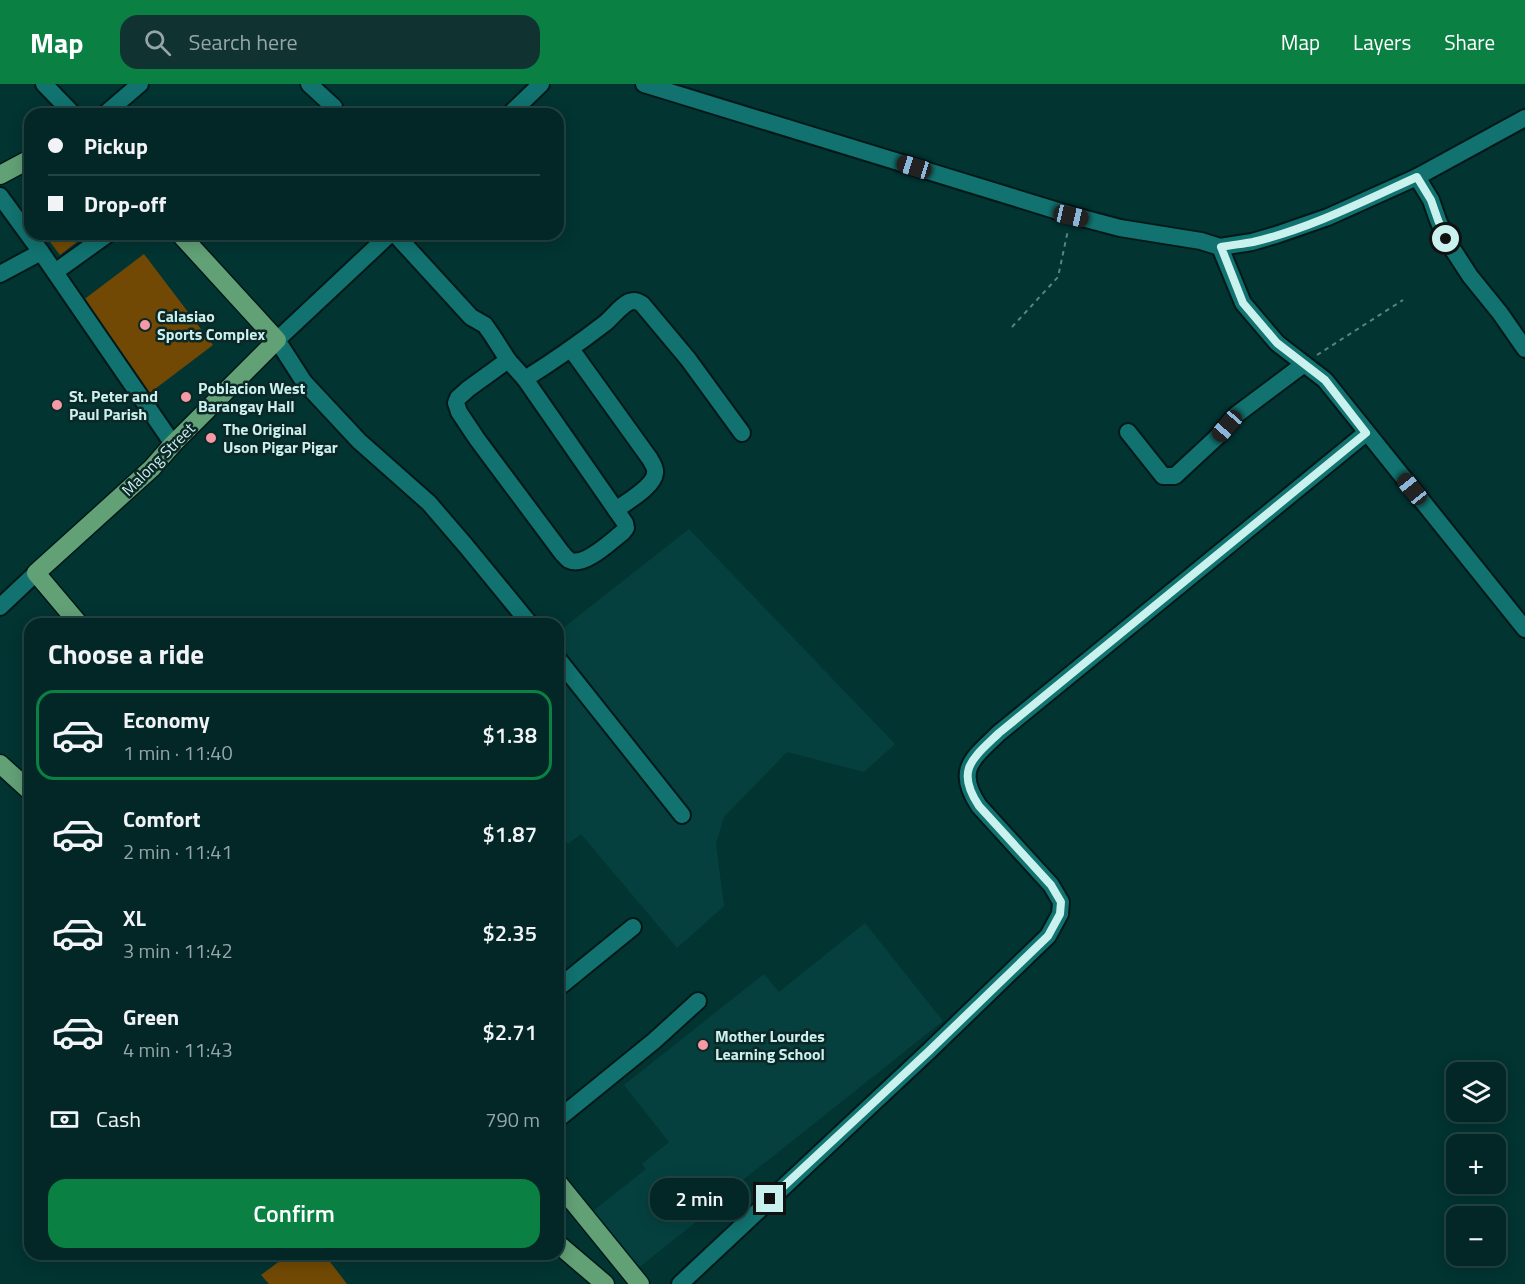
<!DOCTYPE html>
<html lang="en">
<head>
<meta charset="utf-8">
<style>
	body { margin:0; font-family:"Titillium Web",sans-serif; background:#103332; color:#f1f3f6; height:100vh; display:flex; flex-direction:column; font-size:22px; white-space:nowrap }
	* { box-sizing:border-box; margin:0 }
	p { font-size:20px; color:#96a5a7 }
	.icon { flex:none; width:33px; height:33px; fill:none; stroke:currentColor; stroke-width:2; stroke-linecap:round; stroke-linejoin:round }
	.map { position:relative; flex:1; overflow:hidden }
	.sheet { position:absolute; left:24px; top:534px; width:540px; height:642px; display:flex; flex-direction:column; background:#022726; border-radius:18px; box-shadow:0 3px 15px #0003,0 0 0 2px #234443 }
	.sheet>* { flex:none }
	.guide { position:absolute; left:24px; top:24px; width:540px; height:132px; border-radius:18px; box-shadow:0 3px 15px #0003,0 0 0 2px #234443; display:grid; align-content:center; height:132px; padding:0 24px; background:#022726 }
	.tools { position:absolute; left:1446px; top:978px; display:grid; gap:12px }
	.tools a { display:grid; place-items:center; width:60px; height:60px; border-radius:12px; background:#022726; box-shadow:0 3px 15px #0003,0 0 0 2px #234443; font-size:30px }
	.end { position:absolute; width:27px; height:27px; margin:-14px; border:8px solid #c9f1ee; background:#111; box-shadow:0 0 0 3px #111 }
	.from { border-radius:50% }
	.bubble { position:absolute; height:42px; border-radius:18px; background:#022726; box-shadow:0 3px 15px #0003,0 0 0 2px #234443; font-size:20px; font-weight:600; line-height:42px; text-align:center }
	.car { position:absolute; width:18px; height:36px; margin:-18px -9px; border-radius:8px; box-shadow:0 0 4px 2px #0007; background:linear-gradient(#222 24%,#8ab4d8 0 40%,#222 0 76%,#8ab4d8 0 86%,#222 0) }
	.guide b { display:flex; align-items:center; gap:21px; height:57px; font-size:22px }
	.guide b+b { border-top:2px solid #234443 }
	.guide i { width:15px; height:15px; background:#f1f3f6 }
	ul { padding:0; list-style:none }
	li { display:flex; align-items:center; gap:18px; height:90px; margin:0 12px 9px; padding:0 12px; border:3px solid transparent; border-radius:18px }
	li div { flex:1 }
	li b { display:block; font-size:22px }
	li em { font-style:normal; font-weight:600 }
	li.active { border-color:#0b8043 }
	li>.icon { width:54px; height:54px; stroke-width:1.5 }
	h2 { padding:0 24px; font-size:27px; line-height:72px }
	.pay { display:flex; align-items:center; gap:15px; height:66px; padding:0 24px; font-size:22px }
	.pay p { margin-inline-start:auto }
	.primary-button { display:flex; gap:12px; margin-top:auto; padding:12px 24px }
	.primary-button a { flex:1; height:69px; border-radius:18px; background:#0b8043; color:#fff; font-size:24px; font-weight:600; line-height:69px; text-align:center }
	header { display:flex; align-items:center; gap:36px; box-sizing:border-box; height:84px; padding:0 30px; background:#0b8043; color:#fff }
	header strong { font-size:28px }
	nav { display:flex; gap:33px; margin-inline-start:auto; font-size:21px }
	.search { width:420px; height:54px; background:#103332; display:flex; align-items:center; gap:15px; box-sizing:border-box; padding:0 21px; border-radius:18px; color:#96a5a7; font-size:22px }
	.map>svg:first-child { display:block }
	.built { fill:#05403f }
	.green { fill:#714904 }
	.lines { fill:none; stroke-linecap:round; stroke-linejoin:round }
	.minor-casing { stroke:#001918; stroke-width:20 }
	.major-casing { stroke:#001918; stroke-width:21 }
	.path { stroke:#588583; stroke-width:2; stroke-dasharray:4.5 4.5; stroke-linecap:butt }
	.minor { stroke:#11726f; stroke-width:16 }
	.major { stroke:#62a076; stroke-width:18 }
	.route { stroke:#c9f1ee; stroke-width:8 }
	.poi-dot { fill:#f49aa5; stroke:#0c2726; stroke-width:2 }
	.labels { text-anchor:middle; stroke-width:5; stroke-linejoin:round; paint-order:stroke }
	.poi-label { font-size:16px; font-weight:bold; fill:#c9f1ee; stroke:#0c2726; text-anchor:start }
	.street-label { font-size:16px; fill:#c9f1ee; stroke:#0c2726 }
</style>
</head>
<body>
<header>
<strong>Map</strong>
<div class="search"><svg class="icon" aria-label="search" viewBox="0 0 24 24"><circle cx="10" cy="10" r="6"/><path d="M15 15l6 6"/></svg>Search here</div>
<nav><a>Map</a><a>Layers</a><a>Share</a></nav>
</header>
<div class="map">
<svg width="1525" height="1200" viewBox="0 0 1525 1200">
	<rect width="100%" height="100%" fill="#023432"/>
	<!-- built -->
	<g class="built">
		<path d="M689,445L895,660L864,688L787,668L724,733L716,760L724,822L677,864L581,750L568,760L558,748V548Z"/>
		<path d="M865,839L943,937L694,1135L696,1138L637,1185L592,1128L646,1085L642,1080L669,1058L624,1001L764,890L779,908Z"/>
	</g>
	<!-- green -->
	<g class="green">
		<path d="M44,150H85L86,151L60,171Z"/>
		<path d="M144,170L213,261L147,311L78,220Z"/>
		<path d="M289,1170H324L347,1200H269L261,1191Z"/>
	</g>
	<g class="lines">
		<!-- minor casing -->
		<g class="minor-casing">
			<g id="minor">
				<path d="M44,0L73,30"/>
				<path d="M309,0L334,23"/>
				<path d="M644,0L1071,131L1120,144L1201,157L1220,163L1252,158L1276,151L1328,133L1417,93L1525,34"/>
				<path d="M105,30L140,0"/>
				<path d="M510,30L541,0"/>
				<path d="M1417,93L1431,116L1438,136L1446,155L1470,192L1500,229L1525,265"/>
				<path d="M0,112L41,168L173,360"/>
				<path d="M390,150L277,256L304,298L359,357L429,419L466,462L530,540"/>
				<path d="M395,150L471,233L485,241L492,251L508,276L525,295L616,426C626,418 654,403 655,389C656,384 652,379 650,375L571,265"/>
				<path d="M1220,163L1243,219L1277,259L1325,296L1525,545"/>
				<path d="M55,188L108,150"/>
				<path d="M0,190L41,168"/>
				<path d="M508,276L468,305L458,314L456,319L459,328L477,355L562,469C564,471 566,474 569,476C584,484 611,457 623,448L626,444L625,439L616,426"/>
				<path d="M525,295C552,278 578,260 604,240C612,234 619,223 629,218C634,216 637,217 642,220L688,275L742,349"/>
				<path d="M1128,348L1163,392H1175L1217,353L1236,331L1304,280"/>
				<path d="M0,523L36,489"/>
				<path d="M558,575L682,731"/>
				<path d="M558,904L633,843"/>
				<path d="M558,1035L654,957L698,917"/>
				<path d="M680,1200L929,967L1048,852L1060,830L1061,818L1051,801L979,722C955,686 972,675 999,649L1366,349"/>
			</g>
		</g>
		<!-- major casing -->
		<g class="major-casing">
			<g id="major">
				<path d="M0,91L30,75"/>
				<path d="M79,540L36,489L152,384L173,360L277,256L180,150"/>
				<path d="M0,680L30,707"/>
				<path d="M558,1099L640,1200"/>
				<path d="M558,1160L605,1200"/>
			</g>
		</g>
		<!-- path -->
		<g class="path">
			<path d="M1012,243L1058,193L1068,146"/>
			<path d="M1317,271L1403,216"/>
		</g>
		<!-- minor -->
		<use href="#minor" class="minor"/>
		<!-- major -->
		<use href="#major" class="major"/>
	</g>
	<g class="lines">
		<!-- route -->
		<path class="route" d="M770,1115L929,967L1048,852L1060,830L1061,818L1051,801L979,722C955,686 972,675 999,649L1366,349L1325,296L1277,259L1243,219L1221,163C1231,161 1242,160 1253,158C1309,145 1364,117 1417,93L1431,116L1438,136L1446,155"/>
	</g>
	<!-- markers -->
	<g class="poi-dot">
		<circle cx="145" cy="241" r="6"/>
		<circle cx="186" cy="313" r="6"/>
		<circle cx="57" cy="321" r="6"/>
		<circle cx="211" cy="354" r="6"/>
		<circle cx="703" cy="961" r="6"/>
	</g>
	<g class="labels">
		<!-- poi labels -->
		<g class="poi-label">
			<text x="157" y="238">Calasiao<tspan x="157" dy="18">Sports Complex</tspan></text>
			<text x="198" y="310">Poblacion West<tspan x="198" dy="18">Barangay Hall</tspan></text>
			<text x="69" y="318">St. Peter and<tspan x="69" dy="18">Paul Parish</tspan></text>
			<text x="223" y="351">The Original<tspan x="223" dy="18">Uson Pigar Pigar</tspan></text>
			<text x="715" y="958">Mother Lourdes<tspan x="715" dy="18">Learning School</tspan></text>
		</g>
		<!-- street labels -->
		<g class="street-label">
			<text transform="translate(158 375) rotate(-45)" y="6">Malong Street</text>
		</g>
	</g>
</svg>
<div class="tools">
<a><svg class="icon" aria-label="layers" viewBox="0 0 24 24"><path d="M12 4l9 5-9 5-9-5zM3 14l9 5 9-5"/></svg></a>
<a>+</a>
<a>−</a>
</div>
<i class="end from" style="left:1446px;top:155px"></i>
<i class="end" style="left:770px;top:1115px"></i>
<div class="bubble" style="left:650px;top:1094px;width:99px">2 min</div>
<i class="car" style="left:914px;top:83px;rotate:287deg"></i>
<i class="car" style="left:1071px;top:132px;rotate:103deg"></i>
<i class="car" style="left:1227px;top:342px;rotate:221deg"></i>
<i class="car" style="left:1412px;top:405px;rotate:321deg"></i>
<div class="guide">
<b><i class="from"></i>Pickup</b>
<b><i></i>Drop-off</b>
</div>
<section class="sheet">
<h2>Choose a ride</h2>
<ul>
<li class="active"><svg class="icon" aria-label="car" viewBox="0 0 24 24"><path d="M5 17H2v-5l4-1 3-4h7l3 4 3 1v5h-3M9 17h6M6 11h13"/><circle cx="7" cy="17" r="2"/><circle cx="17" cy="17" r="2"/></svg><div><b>Economy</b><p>1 min · 11:40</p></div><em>$1.38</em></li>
<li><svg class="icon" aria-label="car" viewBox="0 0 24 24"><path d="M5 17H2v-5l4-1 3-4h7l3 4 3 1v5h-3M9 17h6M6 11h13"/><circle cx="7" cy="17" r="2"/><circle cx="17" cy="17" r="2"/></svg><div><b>Comfort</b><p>2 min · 11:41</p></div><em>$1.87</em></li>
<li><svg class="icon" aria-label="car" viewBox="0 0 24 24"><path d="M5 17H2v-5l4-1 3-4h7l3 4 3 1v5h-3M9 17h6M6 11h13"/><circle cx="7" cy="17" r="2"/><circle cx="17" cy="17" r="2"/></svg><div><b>XL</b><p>3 min · 11:42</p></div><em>$2.35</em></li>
<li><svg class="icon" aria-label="car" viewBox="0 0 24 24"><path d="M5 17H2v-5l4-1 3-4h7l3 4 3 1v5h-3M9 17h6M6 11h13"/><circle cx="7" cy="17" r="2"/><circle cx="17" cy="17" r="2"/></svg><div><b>Green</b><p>4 min · 11:43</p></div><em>$2.71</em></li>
</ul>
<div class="pay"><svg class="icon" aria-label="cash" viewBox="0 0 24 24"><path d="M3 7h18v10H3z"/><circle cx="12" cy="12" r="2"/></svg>Cash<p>790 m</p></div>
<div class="primary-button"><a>Confirm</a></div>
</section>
</div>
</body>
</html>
